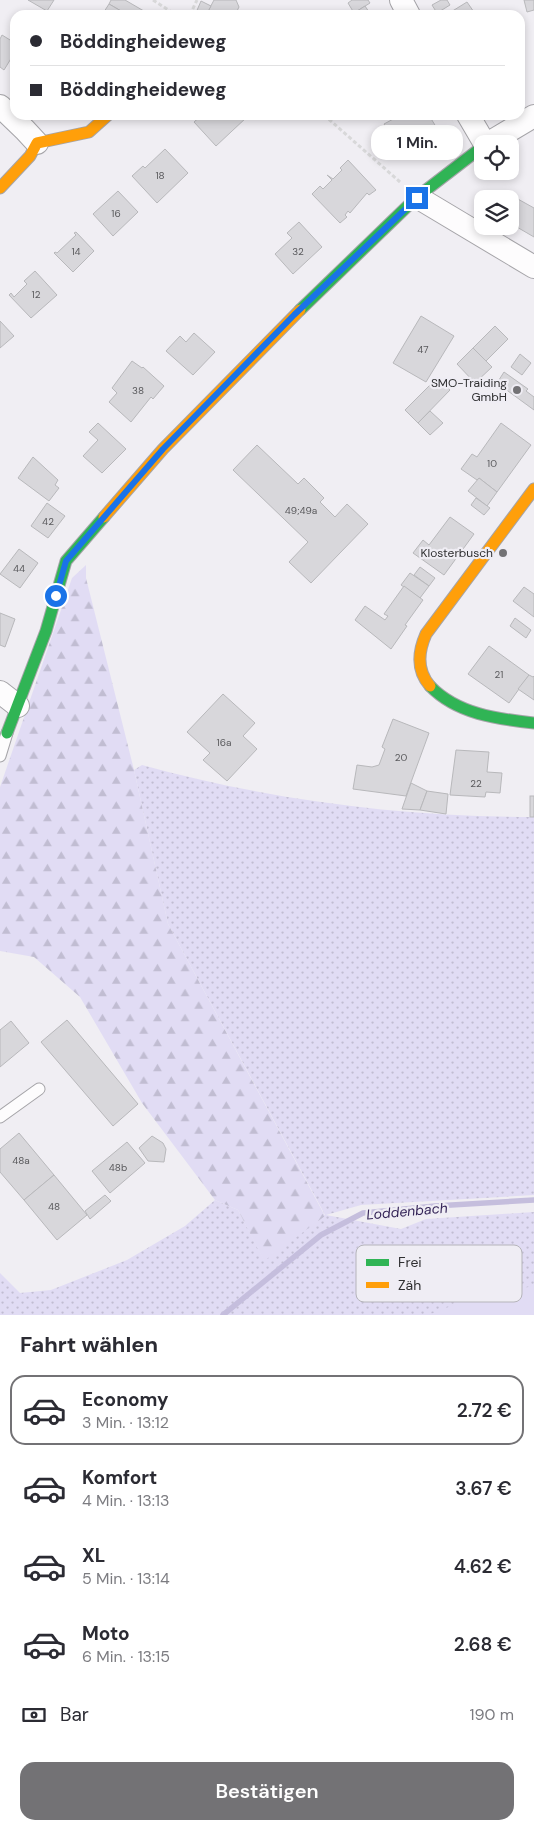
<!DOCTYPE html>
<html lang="de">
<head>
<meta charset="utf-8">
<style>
	body { margin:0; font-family:"DM Sans",sans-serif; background:#f2f2f3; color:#2b2b33; height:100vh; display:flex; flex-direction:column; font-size:19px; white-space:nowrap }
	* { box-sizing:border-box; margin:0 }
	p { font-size:16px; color:#7c7c81 }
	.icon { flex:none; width:28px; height:28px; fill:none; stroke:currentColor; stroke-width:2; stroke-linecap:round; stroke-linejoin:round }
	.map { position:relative; height:1315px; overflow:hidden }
	.drawer { display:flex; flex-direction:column; background:#fff; flex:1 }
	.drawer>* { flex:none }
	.guide { position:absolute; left:10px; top:10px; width:515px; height:110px; border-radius:15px; box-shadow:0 2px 8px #0003; display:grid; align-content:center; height:110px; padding:0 20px; background:#fff }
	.tools { position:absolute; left:474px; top:135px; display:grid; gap:10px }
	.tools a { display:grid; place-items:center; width:45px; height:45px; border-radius:10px; background:#fff; box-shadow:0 2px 8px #0003; font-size:25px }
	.end { position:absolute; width:22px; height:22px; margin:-11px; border:6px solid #1a73e8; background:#fff; box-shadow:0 0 0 2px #fff }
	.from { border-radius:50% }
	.bubble { position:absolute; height:35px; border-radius:15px; background:#fff; box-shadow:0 2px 8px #0003; font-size:16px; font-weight:600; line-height:35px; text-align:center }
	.guide b { display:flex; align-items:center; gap:18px; height:48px; font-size:19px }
	.guide b+b { border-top:1px solid #e1e1e2 }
	.guide i { width:12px; height:12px; background:#2b2b33 }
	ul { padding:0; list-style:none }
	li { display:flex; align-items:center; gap:15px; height:70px; margin:0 10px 8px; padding:0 10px; border:2px solid transparent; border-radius:15px }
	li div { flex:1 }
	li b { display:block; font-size:19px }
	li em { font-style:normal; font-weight:600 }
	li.on { border-color:#737275 }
	li>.icon { width:45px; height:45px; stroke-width:1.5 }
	h2 { padding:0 20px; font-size:22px; line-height:60px }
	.pay { display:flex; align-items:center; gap:12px; height:55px; padding:0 20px; font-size:19px }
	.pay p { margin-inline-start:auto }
	.primary-button { display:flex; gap:10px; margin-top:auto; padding:10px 20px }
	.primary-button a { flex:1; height:58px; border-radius:15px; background:#737275; color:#fff; font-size:20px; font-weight:600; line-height:58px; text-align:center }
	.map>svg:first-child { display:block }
	.grass { fill:url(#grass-dots) }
	.forest { fill:url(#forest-firs) }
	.garden { fill:#e1dcf4 }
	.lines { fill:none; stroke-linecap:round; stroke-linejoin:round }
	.stream { stroke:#c5bedd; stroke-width:5.5 }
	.building { fill:#d8d7db; stroke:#b8b8bb }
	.lane-casing { stroke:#a5a4a8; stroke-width:13 }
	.street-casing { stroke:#a5a4a8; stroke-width:24 }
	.fast-casing { stroke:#a5a4a8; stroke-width:13 }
	.slow-casing { stroke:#a5a4a8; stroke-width:13 }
	.path { stroke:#d8d8d9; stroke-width:3; stroke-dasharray:4 2.5; stroke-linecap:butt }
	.lane { stroke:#fdfcfd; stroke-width:11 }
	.street { stroke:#fdfcfd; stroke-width:22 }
	.fast { stroke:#30b455; stroke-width:11 }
	.slow { stroke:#ff9f0a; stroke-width:11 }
	.route { stroke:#1a73e8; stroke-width:6 }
	.poi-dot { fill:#737275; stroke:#efedf4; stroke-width:2 }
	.labels { text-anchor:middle; stroke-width:4.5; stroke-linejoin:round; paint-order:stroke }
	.number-label { font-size:10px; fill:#59595c }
	.poi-label { font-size:12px; fill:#2f2f31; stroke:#efedf4; text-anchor:end }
	.water-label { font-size:14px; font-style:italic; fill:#342457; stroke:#efedf4 }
	.key { fill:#efedf4; stroke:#b5b4ba; stroke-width:1 }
	.key-label { font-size:14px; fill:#2f2f31 }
</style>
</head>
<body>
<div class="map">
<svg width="534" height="1315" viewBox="0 0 534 1315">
	<defs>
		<pattern id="grass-dots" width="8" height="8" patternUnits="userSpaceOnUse" patternTransform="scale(1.25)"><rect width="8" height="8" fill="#e1dcf4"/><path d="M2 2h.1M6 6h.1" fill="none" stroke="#c1bdd2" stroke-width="1.8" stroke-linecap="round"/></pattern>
		<pattern id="forest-firs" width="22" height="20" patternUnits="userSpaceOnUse" patternTransform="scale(1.25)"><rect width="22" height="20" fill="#e1dcf4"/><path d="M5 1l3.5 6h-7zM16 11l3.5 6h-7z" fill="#c1bdd2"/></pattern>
	</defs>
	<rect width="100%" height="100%" fill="#f0eef3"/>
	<!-- grass -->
	<path class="grass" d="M142,765C269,800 402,817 534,817V1195L361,1205L326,1215L401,1229L426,1219L534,1212V1315H0V1273L20,1293L51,1290L127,1260L185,1226L215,1200L238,1210L264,1260L325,1215L168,924L134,770Z"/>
	<!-- forest -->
	<path class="forest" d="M86,565V578L134,770L168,924L325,1216L264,1261L238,1210L215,1200L142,1103L80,997L34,957L0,951V787L72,578Z"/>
	<!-- garden -->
	<path class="garden" d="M534,1286V1315H428L474,1297Z"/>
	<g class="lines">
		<!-- stream -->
		<path class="stream" d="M223,1315L321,1235L363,1213L435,1206L534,1200"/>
	</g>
	<!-- building -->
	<g class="building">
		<path d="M28,0H54L47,11Z"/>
		<path d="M111,0H125L149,14L128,15L109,4Z"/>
		<path d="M214,0H236L239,7L235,15H206Z"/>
		<path d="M352,0H368L370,3L354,13L348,3Z"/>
		<path d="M441,0H447L450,5L437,13L432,5Z"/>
		<path d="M524,0H534V10L527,12Z"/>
		<path d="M201,1L211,6L206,15H195Z"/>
		<path d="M467,2L476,15H446Z"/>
		<path d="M109,4L128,15H102Z"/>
		<path d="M365,6L371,15H351L354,13Z"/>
		<path d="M2,35L15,43V52L4,70L0,67V39Z"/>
		<path d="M202,115H246L247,117L216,146L194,122Z"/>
		<path d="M408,115L430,117L438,130L401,152L384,124L397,117Z"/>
		<path d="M433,133L437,140L422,149L418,142Z"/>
		<path d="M418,142L422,149L415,154L411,146Z"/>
		<path d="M165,149L188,173L157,203L132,176L143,166L145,168Z"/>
		<path d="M348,160L376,190L369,195L367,193L350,213L348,211L345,215L347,217L340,223L312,194L320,186L323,189L332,180L327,175L333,179L342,170L340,168Z"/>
		<path d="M118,191L138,212L113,236L93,214Z"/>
		<path d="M516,198L534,208V237L510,223V208Z"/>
		<path d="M299,222L322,247L293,274L275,254L292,238L287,233Z"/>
		<path d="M76,232L94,251L73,272L54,253L55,252L57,253L76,235L74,233Z"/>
		<path d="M35,271L57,295L31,318L9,295L11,293L14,297L27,284L24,281Z"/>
		<path d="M421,316L454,336L426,382L393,363Z"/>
		<path d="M0,321L14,336L0,348Z"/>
		<path d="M495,326L508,339L486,361L473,348Z"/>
		<path d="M194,333L215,352L193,375L166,351L180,336L186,342Z"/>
		<path d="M473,348L492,367L475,383L457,364Z"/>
		<path d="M520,354L531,363L522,375L511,367Z"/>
		<path d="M132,361L142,368L143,367L164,386L153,399L151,397L131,422L109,402L117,393L112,388Z"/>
		<path d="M504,372L528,389L526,391L534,397V410L497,383Z"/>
		<path d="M438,377L450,390L418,423L405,410Z"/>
		<path d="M430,411L443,423L430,435L418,423Z"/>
		<path d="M98,423L126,449L102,473L83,456L98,440L89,432Z"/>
		<path d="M501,423L531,445L497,492L479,478L477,480L461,469L472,454L477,457Z"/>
		<path d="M257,445L298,484L304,478L324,498L320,502L335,517L347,504L368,524L311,583L289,562L308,542L233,470Z"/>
		<path d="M33,457L58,480L55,485L59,488L49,501L18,478Z"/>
		<path d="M479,478L497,492L487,506L468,491Z"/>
		<path d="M476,498L490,508L484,515L471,505Z"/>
		<path d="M47,503L65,516L48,538L31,526Z"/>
		<path d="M450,517L474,534L444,575L413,553L423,540L429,545Z"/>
		<path d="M19,549L38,563L20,588L0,574Z"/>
		<path d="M420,567L435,578L429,586L414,575Z"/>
		<path d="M410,573L429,586L420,598L401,585Z"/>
		<path d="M404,586L423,600L405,625L407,626L391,649L355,620L365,606L385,620L388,616L384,614Z"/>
		<path d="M524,587L534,594V617L513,601Z"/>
		<path d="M0,613L15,619L5,647L0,645Z"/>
		<path d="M515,618L531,630L526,638L510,626Z"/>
		<path d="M489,646L529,675L509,703L468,674Z"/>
		<path d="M529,675L533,677L534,676V700L518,689Z"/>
		<path d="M223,694L255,723L243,736L257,749L227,781L203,760L210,753L187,732Z"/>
		<path d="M393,719L429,733L406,796L353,789L357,765L372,767L379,765L385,749L382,747Z"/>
		<path d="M456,750L489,752L487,772L502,773L500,793L486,792L485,797L450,795Z"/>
		<path d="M411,783L427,791L420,810L402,809Z"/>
		<path d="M427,791L448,794L446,814L420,810Z"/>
		<rect x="530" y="796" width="4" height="21"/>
		<path d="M67,1020L138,1104L113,1126L41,1042Z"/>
		<path d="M11,1021L29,1043L0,1067V1030Z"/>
		<path d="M19,1133L54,1175L24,1200L0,1172V1149Z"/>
		<path d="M152,1136L163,1143L166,1149L164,1162L148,1161L139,1148Z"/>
		<path d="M127,1142L145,1163L110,1193L92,1171Z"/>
		<path d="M54,1175L87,1215L57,1240L24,1200Z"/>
		<path d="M105,1195L111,1201L90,1219L85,1211Z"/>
	</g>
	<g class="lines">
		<!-- lane casing -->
		<g class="lane-casing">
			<g id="lane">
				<path d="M0,756L7,733"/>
				<path d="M0,1117L39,1089"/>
			</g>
		</g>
		<!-- street casing -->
		<g class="street-casing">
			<g id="street">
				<path d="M401,0L409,15"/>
				<path d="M0,106L25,130L37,143"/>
				<path d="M468,115L485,144"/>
				<path d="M487,144L534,116"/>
				<path d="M417,197L534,267"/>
				<path d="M0,692L18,706"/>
			</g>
		</g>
		<!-- fast casing -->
		<g class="fast-casing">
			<g id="fast">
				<path d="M300,310L417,197L482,147"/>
				<path d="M430,686C457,714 497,719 534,723"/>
				<path d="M7,733L46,631L66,561L104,517"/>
			</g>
		</g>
		<!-- slow casing -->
		<g class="slow-casing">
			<g id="slow">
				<path d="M0,188L30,156L37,143L89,132L108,115"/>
				<path d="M104,517L163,449L300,310"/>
				<path d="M430,686C416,670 418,652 426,634L534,489"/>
			</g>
		</g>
		<!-- path -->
		<g class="path">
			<path d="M153,0L176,15"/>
			<path d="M190,15L197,0"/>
			<path d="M324,115L400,182"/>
		</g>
		<!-- lane -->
		<use href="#lane" class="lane"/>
		<!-- street -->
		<use href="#street" class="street"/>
		<!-- fast -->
		<use href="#fast" class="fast"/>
		<!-- slow -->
		<use href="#slow" class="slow"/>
	</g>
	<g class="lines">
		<!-- route -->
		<path class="route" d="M56,596L66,561L163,449L294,315L417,198"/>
	</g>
	<!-- markers -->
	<g class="poi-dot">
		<circle cx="517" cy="390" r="5"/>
		<circle cx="503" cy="553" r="5"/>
	</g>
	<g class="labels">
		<!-- number labels -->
		<g class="number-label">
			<text x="160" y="179">18</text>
			<text x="116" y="217">16</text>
			<text x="76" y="255">14</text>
			<text x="298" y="255">32</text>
			<text x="36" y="298">12</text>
			<text x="423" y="353">47</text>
			<text x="138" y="394">38</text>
			<text x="492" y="467">10</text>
			<text x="301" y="514">49;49a</text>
			<text x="48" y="525">42</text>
			<text x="19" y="572">44</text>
			<text x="499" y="678">21</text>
			<text x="224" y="746">16a</text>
			<text x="401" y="761">20</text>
			<text x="476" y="787">22</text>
			<text x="21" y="1164">48a</text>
			<text x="118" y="1171">48b</text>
			<text x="54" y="1210">48</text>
		</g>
		<!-- poi labels -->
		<g class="poi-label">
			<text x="507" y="387">SMO-Traiding<tspan x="507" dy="14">GmbH</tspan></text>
			<text x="493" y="557">Klosterbusch</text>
		</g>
		<!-- water labels -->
		<g class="water-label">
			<text transform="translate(407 1211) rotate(-5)" y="5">Loddenbach</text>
		</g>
	</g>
	<!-- legend -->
	<rect x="356" y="1245" width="166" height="57" rx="8" class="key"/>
	<rect x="366" y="1259" width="23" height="7" fill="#30b455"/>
	<rect x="366" y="1282" width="23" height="6" fill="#ff9f0a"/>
	<g class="key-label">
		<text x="398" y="1267">Frei</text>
		<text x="398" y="1290">Zäh</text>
	</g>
</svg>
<div class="tools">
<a><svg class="icon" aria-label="locate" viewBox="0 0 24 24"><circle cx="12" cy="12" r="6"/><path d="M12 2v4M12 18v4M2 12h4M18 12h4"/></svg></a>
<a><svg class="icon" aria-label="layers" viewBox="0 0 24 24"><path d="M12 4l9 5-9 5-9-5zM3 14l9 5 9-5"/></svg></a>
</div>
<i class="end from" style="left:56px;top:596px"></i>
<i class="end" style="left:417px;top:198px"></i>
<div class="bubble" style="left:371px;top:125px;width:92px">1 Min.</div>
<div class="guide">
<b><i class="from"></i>Böddingheideweg</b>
<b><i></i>Böddingheideweg</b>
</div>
</div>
<section class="drawer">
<h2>Fahrt wählen</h2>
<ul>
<li class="on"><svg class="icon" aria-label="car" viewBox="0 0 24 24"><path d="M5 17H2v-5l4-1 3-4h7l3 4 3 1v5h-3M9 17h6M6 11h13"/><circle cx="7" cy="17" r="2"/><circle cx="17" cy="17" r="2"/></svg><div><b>Economy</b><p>3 Min. · 13:12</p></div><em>2.72 €</em></li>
<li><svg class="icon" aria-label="car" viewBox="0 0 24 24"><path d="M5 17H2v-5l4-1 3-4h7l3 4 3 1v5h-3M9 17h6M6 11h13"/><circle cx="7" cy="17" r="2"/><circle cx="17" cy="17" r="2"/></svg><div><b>Komfort</b><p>4 Min. · 13:13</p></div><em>3.67 €</em></li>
<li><svg class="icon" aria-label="car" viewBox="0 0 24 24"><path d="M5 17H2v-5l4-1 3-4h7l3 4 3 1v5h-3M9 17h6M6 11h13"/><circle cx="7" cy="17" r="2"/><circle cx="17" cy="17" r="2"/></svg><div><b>XL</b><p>5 Min. · 13:14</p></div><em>4.62 €</em></li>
<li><svg class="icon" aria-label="car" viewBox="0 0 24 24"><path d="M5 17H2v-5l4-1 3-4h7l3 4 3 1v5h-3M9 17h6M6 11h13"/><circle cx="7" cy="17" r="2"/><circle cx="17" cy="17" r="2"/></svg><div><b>Moto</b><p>6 Min. · 13:15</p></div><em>2.68 €</em></li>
</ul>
<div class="pay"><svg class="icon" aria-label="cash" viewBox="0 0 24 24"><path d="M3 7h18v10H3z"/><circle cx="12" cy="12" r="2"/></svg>Bar<p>190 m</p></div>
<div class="primary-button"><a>Bestätigen</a></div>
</section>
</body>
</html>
